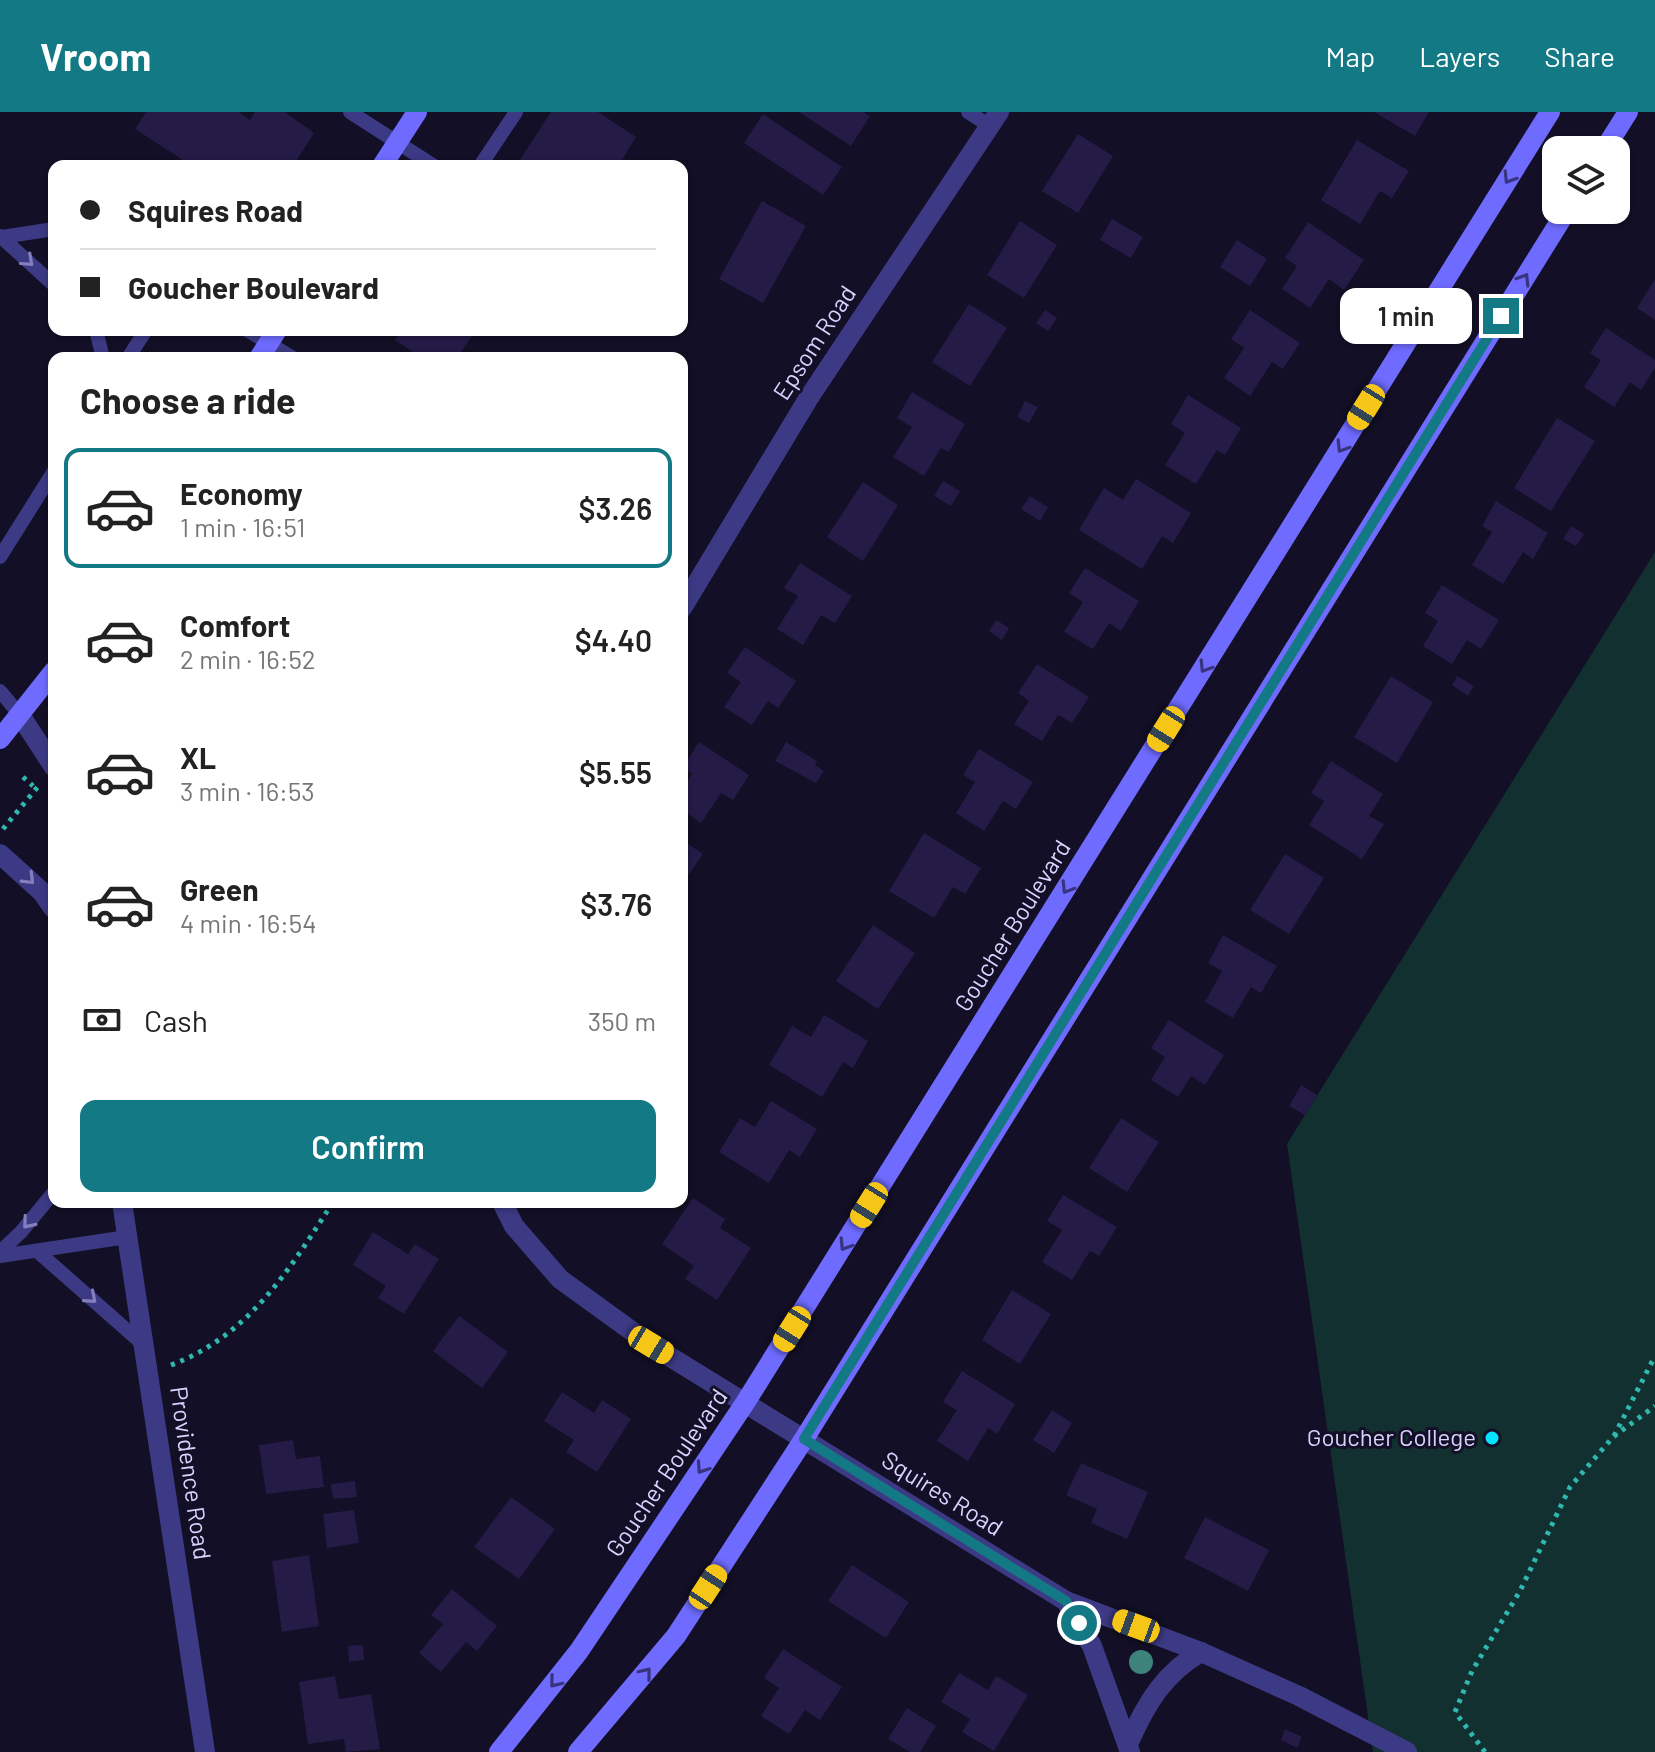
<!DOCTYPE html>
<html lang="en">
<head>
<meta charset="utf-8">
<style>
	body { margin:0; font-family:Barlow,sans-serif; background:#f6f6f6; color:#222; height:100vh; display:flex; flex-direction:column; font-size:30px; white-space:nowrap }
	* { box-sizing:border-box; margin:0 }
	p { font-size:26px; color:#767676 }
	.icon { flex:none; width:44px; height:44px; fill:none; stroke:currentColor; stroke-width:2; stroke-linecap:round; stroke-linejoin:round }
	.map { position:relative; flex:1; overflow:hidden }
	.drawer { position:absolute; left:48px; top:240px; width:640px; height:856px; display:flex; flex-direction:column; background:#fff; border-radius:16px; box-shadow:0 2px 6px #0004 }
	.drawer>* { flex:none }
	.hud { position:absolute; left:48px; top:48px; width:640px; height:176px; border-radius:16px; box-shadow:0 2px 6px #0004; display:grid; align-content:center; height:176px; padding:0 32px; background:#fff }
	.buttons { position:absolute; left:1542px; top:24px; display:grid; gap:16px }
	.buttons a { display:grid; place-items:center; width:88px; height:88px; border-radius:16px; background:#fff; box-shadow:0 2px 6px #0004; font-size:40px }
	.end { position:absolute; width:36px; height:36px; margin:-18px; border:10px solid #137a85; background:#fff; box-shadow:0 0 0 4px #fff }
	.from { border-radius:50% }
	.bubble { position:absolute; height:56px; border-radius:16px; background:#fff; box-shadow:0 2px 6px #0004; font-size:26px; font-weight:600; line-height:56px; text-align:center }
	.car { position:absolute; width:24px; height:48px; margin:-24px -12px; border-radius:10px; box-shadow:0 0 6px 2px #0007; background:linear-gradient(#f5c518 24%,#345 0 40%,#f5c518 0 76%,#345 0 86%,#f5c518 0) }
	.hud b { display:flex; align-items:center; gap:28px; height:76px; font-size:30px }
	.hud b+b { border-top:2px solid #e0e0e0 }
	.hud i { width:20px; height:20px; background:#222 }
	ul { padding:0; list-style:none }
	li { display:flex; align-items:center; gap:24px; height:120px; margin:0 16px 12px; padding:0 16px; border:4px solid transparent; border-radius:16px }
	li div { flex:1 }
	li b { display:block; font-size:30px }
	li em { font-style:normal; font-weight:600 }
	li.active { border-color:#137a85 }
	li>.icon { width:72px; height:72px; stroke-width:1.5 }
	h2 { padding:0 32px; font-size:36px; line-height:96px }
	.pay { display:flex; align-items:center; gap:20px; height:88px; padding:0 32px; font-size:30px }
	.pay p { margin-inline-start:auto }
	.action { display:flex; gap:16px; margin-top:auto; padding:16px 32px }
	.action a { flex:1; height:92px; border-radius:16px; background:#137a85; color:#fff; font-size:32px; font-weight:600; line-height:92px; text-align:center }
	header { display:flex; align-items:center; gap:48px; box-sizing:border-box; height:112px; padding:0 40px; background:#137a85; color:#fff }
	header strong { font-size:38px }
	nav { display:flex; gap:44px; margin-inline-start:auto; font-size:28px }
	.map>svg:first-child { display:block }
	.green { fill:#12302f }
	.building { fill:#241b47 }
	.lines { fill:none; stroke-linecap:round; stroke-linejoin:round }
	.path { stroke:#2fb8b0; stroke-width:5; stroke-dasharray:4 6; stroke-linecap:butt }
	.service { stroke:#3d3a85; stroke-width:14 }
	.minor { stroke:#3d3a85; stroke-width:20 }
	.tertiary { stroke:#3d3a85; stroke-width:20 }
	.secondary { stroke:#6f6bff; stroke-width:20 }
	.tree { fill:#3d827b }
	.oneway { stroke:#38347d }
	.oneway2 { stroke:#837fbc }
	.route { stroke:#137a85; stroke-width:10 }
	.poi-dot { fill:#00e5ff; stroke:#130f26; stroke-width:3 }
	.labels { text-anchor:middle; stroke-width:6; stroke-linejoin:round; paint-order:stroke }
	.street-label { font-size:24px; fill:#d9d4ff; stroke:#130f26 }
	.poi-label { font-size:24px; fill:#d9d4ff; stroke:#130f26; text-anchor:end }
</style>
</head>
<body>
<header>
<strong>Vroom</strong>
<nav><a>Map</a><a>Layers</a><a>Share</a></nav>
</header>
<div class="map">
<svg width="1655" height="1640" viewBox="0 0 1655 1640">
	<rect width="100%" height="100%" fill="#130f26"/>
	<!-- green -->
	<path class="green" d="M1655,440V1640H1373L1287,1032Z"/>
	<!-- building -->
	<g class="building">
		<path d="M146,0H239L250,8L255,0H285L314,21L293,54H192L135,17Z"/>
		<path d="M551,0H598L636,25L618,54H516Z"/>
		<path d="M799,0H863L870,4L851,34Z"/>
		<path d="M1374,0H1429L1415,24Z"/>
		<path d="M763,2L842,55L823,83L744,31Z"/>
		<path d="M1078,22L1113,44L1078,101L1042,79Z"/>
		<path d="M1357,28L1409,59L1392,86L1380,79L1360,112L1321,88Z"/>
		<path d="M762,89L806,114L763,191L719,167Z"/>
		<path d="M1112,107L1143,125L1131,146L1100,128Z"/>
		<path d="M1020,109L1057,133L1024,186L987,163Z"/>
		<path d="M1308,110L1364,148L1344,178L1329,167L1310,196L1282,177L1297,154L1285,146Z"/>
		<path d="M1237,128L1267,147L1250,174L1220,155Z"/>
		<path d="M1655,167V208L1637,196Z"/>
		<path d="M969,192L1007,216L970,274L932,250Z"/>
		<path d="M1045,198L1057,206L1048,219L1036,211Z"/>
		<path d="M1250,198L1300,231L1283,257L1272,250L1250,284L1224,266L1244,236L1231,227Z"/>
		<path d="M1606,216L1655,248V256L1641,278L1630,270L1614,295L1584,275L1601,248L1590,241Z"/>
		<path d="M402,218H476L457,246H422L395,228Z"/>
		<path d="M912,280L965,312L949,340L941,336L924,364L893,345L912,315L897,306Z"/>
		<path d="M1188,283L1241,316L1225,343L1217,338L1196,372L1165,353L1185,321L1171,312Z"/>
		<path d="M1025,289L1038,295L1029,311L1017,305Z"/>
		<path d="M1557,306L1595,329L1551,399L1514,376Z"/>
		<path d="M1136,367L1191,401L1173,431L1162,424L1142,457L1079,418L1104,376L1123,388Z"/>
		<path d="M943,369L960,379L951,394L934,384Z"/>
		<path d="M863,370L898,393L863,449L827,425Z"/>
		<path d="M1030,384L1048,395L1040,409L1021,397Z"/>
		<path d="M1496,389L1548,421L1533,447L1523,440L1503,472L1472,453L1492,420L1482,414Z"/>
		<path d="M1571,414L1584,422L1576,434L1563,427Z"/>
		<path d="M800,451L852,484L835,511L821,503L803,533L777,517L798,484L784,476Z"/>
		<path d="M1085,456L1139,489L1121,519L1109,511L1093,537L1064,520L1083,490L1069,481Z"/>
		<path d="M1442,473L1499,508L1481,537L1467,528L1452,552L1423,534L1438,509L1425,501Z"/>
		<path d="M996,508L1009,516L1002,528L989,519Z"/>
		<path d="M745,535L796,569L778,596L768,589L752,613L724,595L741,570L727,561Z"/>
		<path d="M1037,552L1089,585L1072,611L1058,603L1042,629L1014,612L1029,589L1018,581Z"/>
		<path d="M1391,564L1433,590L1397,651L1354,625Z"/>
		<path d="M1457,564L1474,574L1468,584L1452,573Z"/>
		<path d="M699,630L749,663L733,688L721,681L701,711L682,698V678L692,662L683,655Z"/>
		<path d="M786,630L817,649L815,653L824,659L816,671L775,649Z"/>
		<path d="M979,637L1033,670L1016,697L1003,689L984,719L956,701L975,670L963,663Z"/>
		<path d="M1331,649L1383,682L1369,704L1384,712L1362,747L1309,713L1324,689L1311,681Z"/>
		<path d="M924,721L981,756L965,782L953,775L934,806L889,779Z"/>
		<path d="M682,728L703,742L682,772Z"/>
		<path d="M1285,742L1324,766L1289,822L1250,798Z"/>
		<path d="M873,813L915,841L878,897L836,869Z"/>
		<path d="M1223,823L1277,854L1261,881L1251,875L1233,906L1205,890L1222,859L1208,851Z"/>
		<path d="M824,903L868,929L853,956L843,950L822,985L769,953L792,914L811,925Z"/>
		<path d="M1169,908L1224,943L1205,973L1191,964L1178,985L1151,968L1165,945L1151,936Z"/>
		<path d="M1301,973L1317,983L1305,1003L1289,994Z"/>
		<path d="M771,989L817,1017L800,1045L789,1038L769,1071L719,1040L740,1006L755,1015Z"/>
		<path d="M1121,1006L1159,1030L1127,1080L1089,1056Z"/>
		<path d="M1063,1083L1117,1115L1099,1144L1090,1139L1072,1168L1042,1150L1062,1118L1047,1109Z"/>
		<path d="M693,1086L725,1107L720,1116L751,1136L717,1188L685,1167L694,1154L662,1132Z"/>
		<path d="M373,1120L408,1142L415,1132L439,1147L404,1202L378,1186L386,1174L353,1153Z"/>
		<path d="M1012,1178L1051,1202L1020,1252L982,1228Z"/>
		<path d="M459,1204L508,1240L482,1276L433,1239Z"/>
		<path d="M962,1259L1015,1292L997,1322L988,1316L968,1349L937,1329L957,1298L943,1290Z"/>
		<path d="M562,1280L594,1301L602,1288L631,1307L597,1360L566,1340L574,1328L544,1309Z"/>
		<path d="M1052,1298L1072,1311L1054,1341L1033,1328Z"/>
		<path d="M293,1328L296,1347L320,1344L324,1375L266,1382L259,1333Z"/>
		<path d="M1081,1351L1148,1380L1127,1427L1091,1411L1097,1397L1066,1383Z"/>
		<path d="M355,1369L357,1385L333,1387L331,1372Z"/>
		<path d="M511,1385L555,1417L519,1467L474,1435Z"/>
		<path d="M354,1398L359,1431L327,1436L323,1402Z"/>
		<path d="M1205,1405L1269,1438L1248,1479L1184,1446Z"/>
		<path d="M309,1443L319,1514L282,1520L272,1449Z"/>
		<path d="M852,1453L909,1490L886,1526L828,1489Z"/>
		<path d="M452,1477L497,1514L477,1539L466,1530L441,1560L419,1541L443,1512L431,1503Z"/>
		<path d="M363,1533L364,1548L349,1550L348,1534Z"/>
		<path d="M783,1537L842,1575L820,1608L805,1598L789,1622L761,1604L779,1576L764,1566Z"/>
		<path d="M959,1561L988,1578L996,1564L1028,1583L994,1639L962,1620L970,1607L941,1590Z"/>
		<path d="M335,1564L339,1587L371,1582L380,1637L346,1640L344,1627L308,1632L299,1570Z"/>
		<path d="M907,1596L936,1614L920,1640H910L888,1627Z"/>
		<path d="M1285,1617L1302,1625L1297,1636L1281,1628Z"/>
	</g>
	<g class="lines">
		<!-- path -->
		<g class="path">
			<path d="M23,665L33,674"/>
			<path d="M3,717L40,672"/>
			<path d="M171,1253C249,1224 290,1157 333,1090"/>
			<path d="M1614,1324L1655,1244"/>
			<path d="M1485,1640L1455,1600L1472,1559L1520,1479L1570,1375L1613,1325L1655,1294"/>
		</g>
		<!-- service -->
		<g class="service">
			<path d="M350,0L434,54"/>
			<path d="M968,0L990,14"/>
			<path d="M480,54L516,0"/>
			<path d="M0,124L54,173"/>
			<path d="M2,125L54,117"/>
			<path d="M96,218L103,246"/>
			<path d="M247,218L293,246"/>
			<path d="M128,246L146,218"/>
			<path d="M0,445L54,359"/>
			<path d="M0,579L20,603"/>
			<path d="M37,1139L145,1234"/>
			<path d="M0,1140L21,1120L54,1080"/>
			<path d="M0,1144L127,1125"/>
		</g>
		<!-- minor -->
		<g class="minor">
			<path d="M682,496L808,287L999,0"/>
			<path d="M502,1090L514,1114L560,1167L651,1233L1066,1489L1201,1540L1299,1584L1407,1640"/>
			<path d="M1066,1489L1092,1534L1130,1640"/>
			<path d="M1129,1630C1146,1592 1164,1561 1201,1540"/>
		</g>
		<!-- tertiary -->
		<g class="tertiary">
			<path d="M20,603L54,655"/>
			<path d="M0,742L42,780L54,797"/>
			<path d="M122,1090L205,1640"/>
		</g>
		<!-- secondary -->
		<g class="secondary">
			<path d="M1604,38L1628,0"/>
			<path d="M382,54L417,0"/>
			<path d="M259,246L277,218"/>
			<path d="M0,627L54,559"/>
			<path d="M499,1640L579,1539L745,1291L1550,0"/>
			<path d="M578,1640L676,1524L804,1327L1567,98"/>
		</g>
	</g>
	<!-- trees -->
	<circle class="tree" cx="1141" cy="1550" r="12"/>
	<!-- one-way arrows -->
	<defs><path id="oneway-chevron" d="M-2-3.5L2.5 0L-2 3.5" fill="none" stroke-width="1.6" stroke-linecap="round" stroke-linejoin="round" transform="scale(2)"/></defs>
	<g class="oneway">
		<use href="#oneway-chevron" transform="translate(1509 66) rotate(122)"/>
		<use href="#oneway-chevron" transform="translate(1524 167) rotate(-58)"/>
		<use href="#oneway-chevron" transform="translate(1342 335) rotate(122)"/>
		<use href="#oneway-chevron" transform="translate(1205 555) rotate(122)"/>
		<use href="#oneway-chevron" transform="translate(1067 776) rotate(122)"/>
		<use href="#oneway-chevron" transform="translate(845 1133) rotate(122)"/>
		<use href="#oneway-chevron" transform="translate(702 1356) rotate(124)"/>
		<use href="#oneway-chevron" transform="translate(646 1561) rotate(-51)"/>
		<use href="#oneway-chevron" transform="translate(555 1570) rotate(129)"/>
	</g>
	<g class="oneway2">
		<use href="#oneway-chevron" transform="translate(28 149) rotate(42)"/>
		<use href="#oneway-chevron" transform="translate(29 767) rotate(45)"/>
		<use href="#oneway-chevron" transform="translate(28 1111) rotate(130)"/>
		<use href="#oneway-chevron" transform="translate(91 1186) rotate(41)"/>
	</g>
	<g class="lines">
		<!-- route -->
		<path class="route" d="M1079,1511L1066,1489L804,1327L1501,204"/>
	</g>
	<!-- markers -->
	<circle class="poi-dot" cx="1492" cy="1326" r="8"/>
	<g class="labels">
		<!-- street labels -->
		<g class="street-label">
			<text transform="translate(815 231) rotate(-57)" y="8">Epsom Road</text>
			<text transform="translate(1013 814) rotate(-58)" y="8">Goucher Boulevard</text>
			<text transform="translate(190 1361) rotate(82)" y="8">Providence Road</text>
			<text transform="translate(667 1361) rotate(-56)" y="8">Goucher Boulevard</text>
			<text transform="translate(942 1382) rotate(32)" y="8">Squires Road</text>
		</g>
		<!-- poi labels -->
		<g class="poi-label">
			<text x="1476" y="1334">Goucher College</text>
		</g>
	</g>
</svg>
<div class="buttons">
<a><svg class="icon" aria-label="layers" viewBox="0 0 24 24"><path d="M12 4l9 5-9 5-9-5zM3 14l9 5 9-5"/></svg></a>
</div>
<i class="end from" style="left:1079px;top:1511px"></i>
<i class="end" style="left:1501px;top:204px"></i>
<div class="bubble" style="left:1340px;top:176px;width:132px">1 min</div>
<i class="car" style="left:1366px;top:295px;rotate:212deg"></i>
<i class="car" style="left:1166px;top:617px;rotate:212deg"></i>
<i class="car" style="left:869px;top:1093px;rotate:212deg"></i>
<i class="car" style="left:792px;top:1217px;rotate:212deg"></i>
<i class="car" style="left:651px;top:1233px;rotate:121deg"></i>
<i class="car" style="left:708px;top:1475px;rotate:33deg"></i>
<i class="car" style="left:1136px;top:1514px;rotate:290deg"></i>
<div class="hud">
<b><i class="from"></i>Squires Road</b>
<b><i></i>Goucher Boulevard</b>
</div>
<section class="drawer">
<h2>Choose a ride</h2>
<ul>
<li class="active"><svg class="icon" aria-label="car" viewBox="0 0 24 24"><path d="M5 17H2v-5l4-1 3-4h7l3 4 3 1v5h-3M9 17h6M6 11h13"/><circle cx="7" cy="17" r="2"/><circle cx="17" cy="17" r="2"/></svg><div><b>Economy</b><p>1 min · 16:51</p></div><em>$3.26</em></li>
<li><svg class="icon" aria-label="car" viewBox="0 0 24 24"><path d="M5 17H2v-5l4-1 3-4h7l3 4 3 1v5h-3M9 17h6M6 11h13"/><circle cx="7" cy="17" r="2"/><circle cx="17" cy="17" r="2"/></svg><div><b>Comfort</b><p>2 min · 16:52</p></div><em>$4.40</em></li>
<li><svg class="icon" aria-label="car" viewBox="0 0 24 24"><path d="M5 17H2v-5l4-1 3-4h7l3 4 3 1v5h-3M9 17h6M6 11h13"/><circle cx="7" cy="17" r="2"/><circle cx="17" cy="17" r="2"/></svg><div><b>XL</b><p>3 min · 16:53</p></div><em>$5.55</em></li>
<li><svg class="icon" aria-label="car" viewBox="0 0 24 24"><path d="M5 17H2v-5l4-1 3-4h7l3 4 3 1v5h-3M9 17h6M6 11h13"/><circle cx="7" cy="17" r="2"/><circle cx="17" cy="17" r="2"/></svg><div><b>Green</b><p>4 min · 16:54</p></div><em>$3.76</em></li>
</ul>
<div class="pay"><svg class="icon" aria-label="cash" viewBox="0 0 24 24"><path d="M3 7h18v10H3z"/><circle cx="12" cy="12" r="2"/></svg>Cash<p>350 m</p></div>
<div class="action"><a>Confirm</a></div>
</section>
</div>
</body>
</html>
